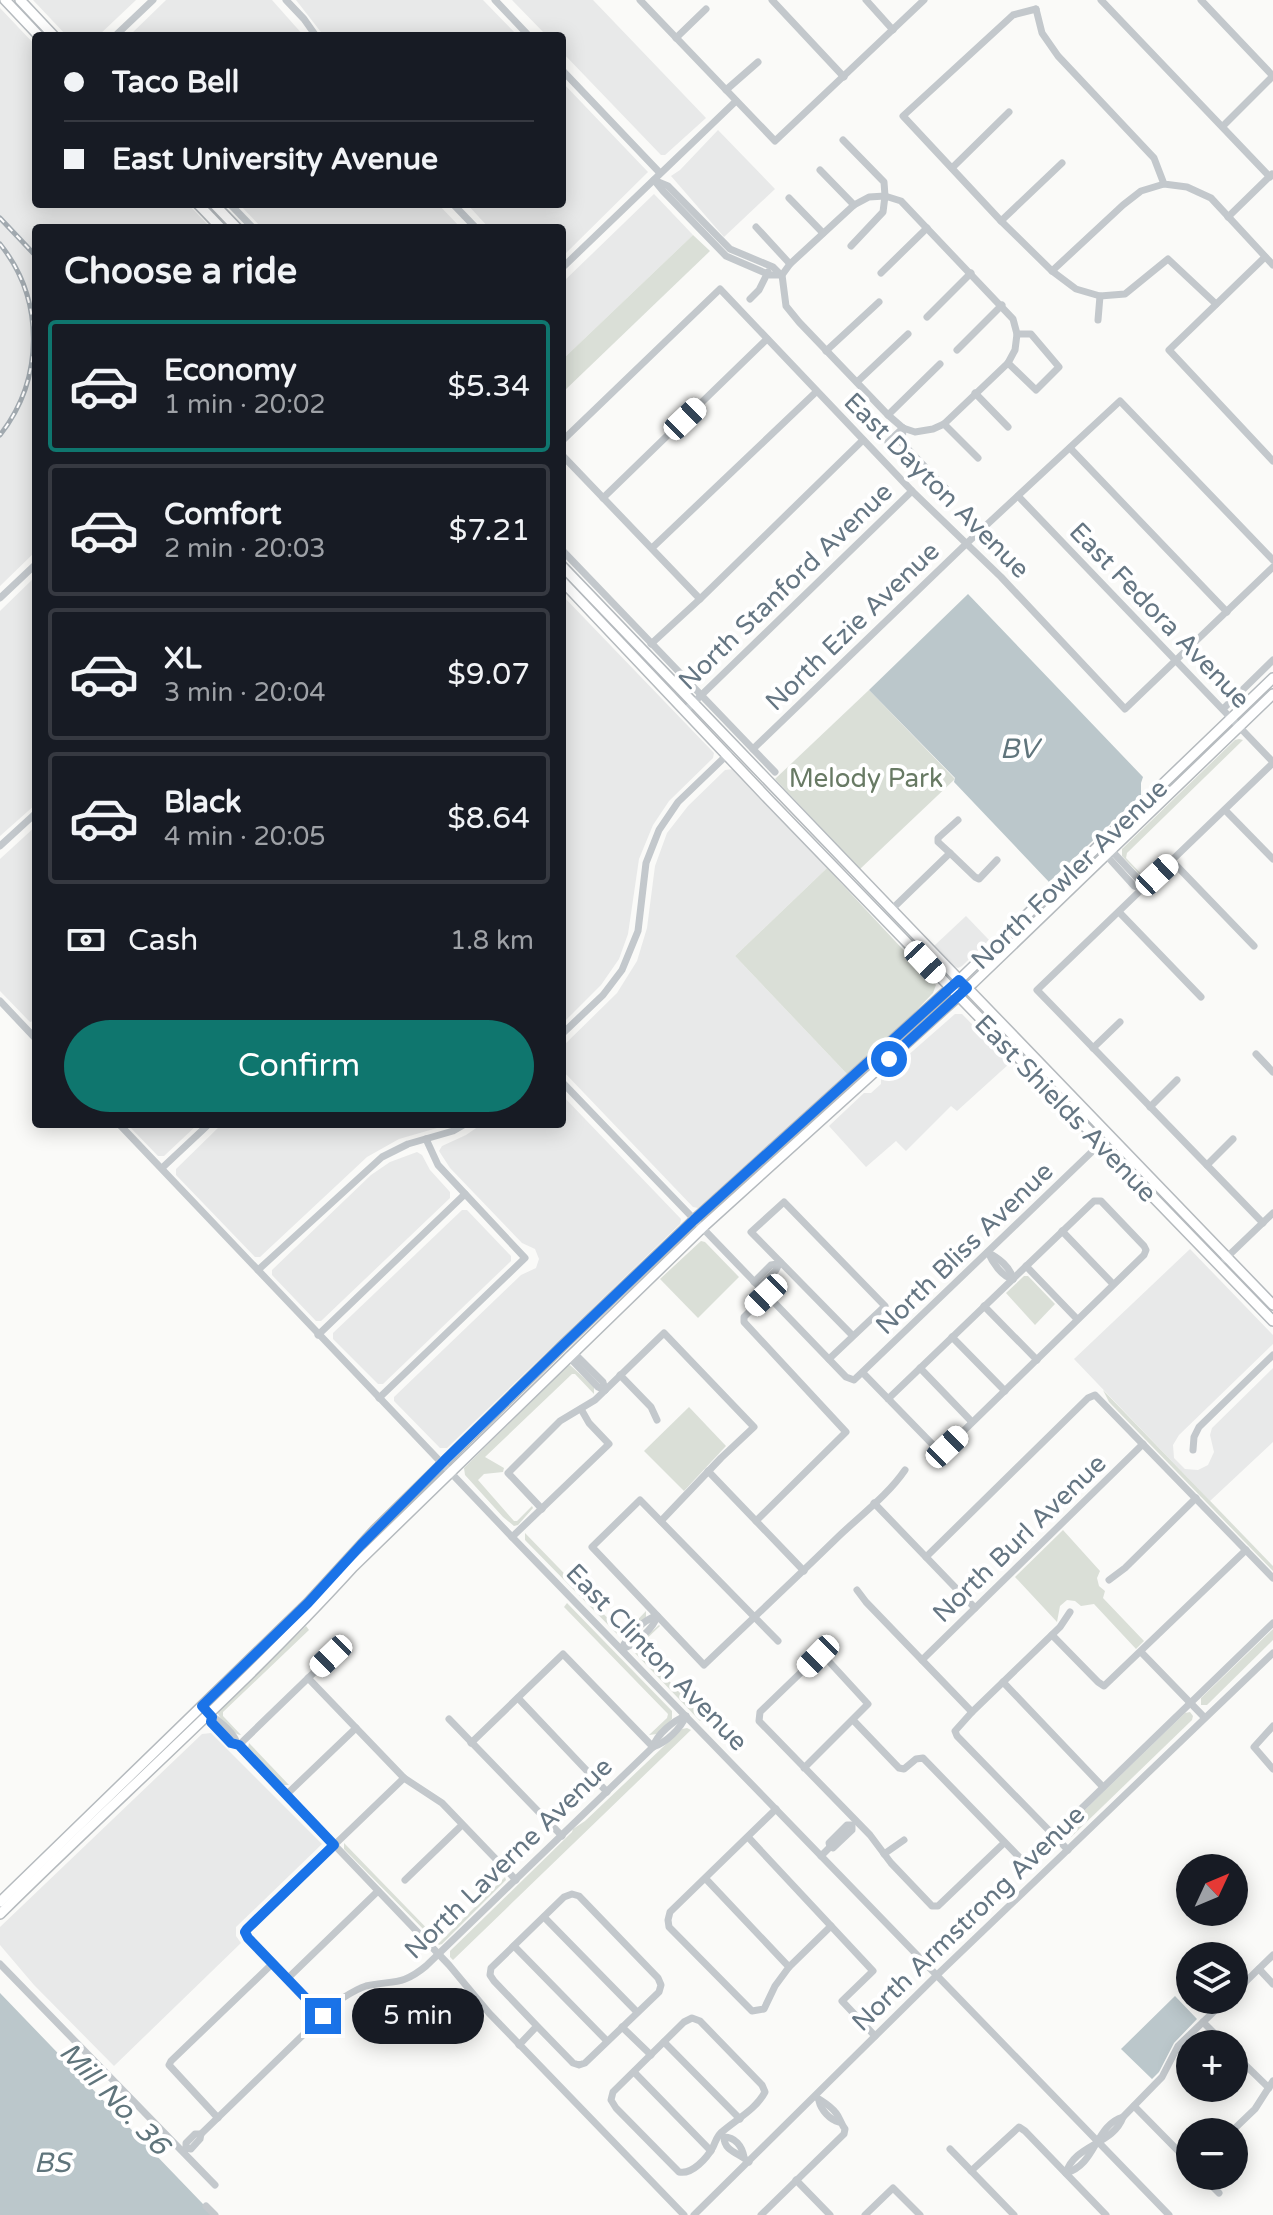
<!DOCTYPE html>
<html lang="en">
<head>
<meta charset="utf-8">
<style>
	body { margin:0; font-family:"Varela Round",sans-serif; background:#20242c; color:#f1f3f6; height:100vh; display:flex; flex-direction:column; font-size:30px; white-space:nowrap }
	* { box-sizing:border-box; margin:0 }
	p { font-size:26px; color:#9ea1a6 }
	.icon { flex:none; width:44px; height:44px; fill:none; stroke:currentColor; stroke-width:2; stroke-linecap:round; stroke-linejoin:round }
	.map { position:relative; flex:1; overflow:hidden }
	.details { position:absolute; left:32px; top:224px; width:534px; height:904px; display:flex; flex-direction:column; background:#171b24; border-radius:8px; box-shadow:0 4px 20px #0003 }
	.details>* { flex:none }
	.hud { position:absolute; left:32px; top:32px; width:534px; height:176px; border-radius:8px; box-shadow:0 4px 20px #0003; display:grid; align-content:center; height:176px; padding:0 32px; background:#171b24 }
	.needle { width:52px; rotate:46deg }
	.controls { position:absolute; left:1176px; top:1854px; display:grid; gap:16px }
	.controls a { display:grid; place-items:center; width:72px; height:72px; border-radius:50%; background:#171b24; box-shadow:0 4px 20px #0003; font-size:40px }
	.end { position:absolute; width:36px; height:36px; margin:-18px; border:10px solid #1a73e8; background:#fff; box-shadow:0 0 0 4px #fff }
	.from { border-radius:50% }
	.bubble { position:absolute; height:56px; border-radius:28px; background:#171b24; box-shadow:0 4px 20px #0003; font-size:26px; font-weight:600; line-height:56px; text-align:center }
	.car { position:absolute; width:24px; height:48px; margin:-24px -12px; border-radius:10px; box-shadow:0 0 6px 2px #0007; background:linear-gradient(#fff 24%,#345 0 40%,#fff 0 76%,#345 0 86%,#fff 0) }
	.hud b { display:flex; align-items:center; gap:28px; height:76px; font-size:30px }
	.hud b+b { border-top:2px solid #363941 }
	.hud i { width:20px; height:20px; background:#f1f3f6 }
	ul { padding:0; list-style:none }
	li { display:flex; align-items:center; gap:24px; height:132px; margin:0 16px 12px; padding:0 16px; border:4px solid #363941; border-radius:8px }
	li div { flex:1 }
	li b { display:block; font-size:30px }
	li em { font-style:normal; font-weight:600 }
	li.current { border-color:#0f766e }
	li>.icon { width:72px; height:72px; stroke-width:1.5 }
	h2 { padding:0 32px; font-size:36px; line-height:96px }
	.pay { display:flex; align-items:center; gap:20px; height:88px; padding:0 32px; font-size:30px }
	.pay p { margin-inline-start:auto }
	.primary-button { display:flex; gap:16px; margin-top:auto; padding:16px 32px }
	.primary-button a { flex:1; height:92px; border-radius:48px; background:#0f766e; color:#fff; font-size:32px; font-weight:600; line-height:92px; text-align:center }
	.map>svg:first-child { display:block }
	.built { fill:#e8e9e9 }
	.green { fill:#dadfd7 }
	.water { fill:#bbc7cb }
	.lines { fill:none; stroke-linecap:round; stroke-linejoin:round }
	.major-casing { stroke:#b5babe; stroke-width:12 }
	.minor { stroke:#c3c8cc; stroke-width:7 }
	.major { stroke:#fff; stroke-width:9 }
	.rail-casing { stroke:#a2aab0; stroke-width:5 }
	.rail { stroke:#fff; stroke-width:2; stroke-dasharray:6; stroke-linecap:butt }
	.route { stroke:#1a73e8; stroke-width:10 }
	.labels { text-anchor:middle; stroke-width:8; stroke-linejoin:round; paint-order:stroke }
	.street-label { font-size:26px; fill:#657683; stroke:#fff }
	.park-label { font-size:26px; fill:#687a64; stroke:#fff }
	.water-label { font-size:28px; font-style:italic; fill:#60757c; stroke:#fff }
</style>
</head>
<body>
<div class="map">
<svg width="1273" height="2215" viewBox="0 0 1273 2215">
	<rect width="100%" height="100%" fill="#fafaf8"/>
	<!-- built -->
	<g class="built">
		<path d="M33,0H136L98,36H67Z"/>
		<path d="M166,0H272L304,36H129Z"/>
		<path d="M296,0H483L518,36H324Z"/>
		<path d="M512,0H593L706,118L665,155H661L562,52V36H547Z"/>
		<path d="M0,8L36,46V204H188L209,226V228H36V551L0,586Z"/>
		<path d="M562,82L648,172L562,257V228H489L467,204H562Z"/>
		<path d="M718,130L775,189L724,237L671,176L680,170Z"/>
		<path d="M654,194L693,235L562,360V283Z"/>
		<path d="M239,204H438L461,228H262Z"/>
		<path d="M36,576V804L0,836V611Z"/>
		<path d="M562,595L714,753L713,758L669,801L653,825L639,859L628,934L619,959L601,985L562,1024Z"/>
		<path d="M733,769L827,868L735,956L847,1074L698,1208L693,1207L562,1070V1047L617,993L637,961L647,928L655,866L667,833L688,806L725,770Z"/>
		<path d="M36,826V1020L30,1022L0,991V859Z"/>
		<path d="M966,916L989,940L962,966L958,968L953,966L934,946Z"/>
		<path d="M955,1014H962L1010,1063L957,1111L951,1106L906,1151L896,1141L866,1167L829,1126L864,1093H871L881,1084V1079Z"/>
		<path d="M562,1095L681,1219L680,1224L447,1448H440L394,1401V1397L521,1275L536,1268L539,1259L535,1249L522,1243L450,1168L439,1151L442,1146L466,1135L482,1124H562Z"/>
		<path d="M127,1124H198L164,1156H158Z"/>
		<path d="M222,1124H451L399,1139L367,1157L260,1257H255L176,1175V1169Z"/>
		<path d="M417,1152L422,1155L430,1170L450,1192V1198L321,1321H316L272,1275V1270L371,1175L390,1162Z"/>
		<path d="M462,1210H467L511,1256V1261L383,1384H378L333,1339V1333Z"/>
		<path d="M1190,1249L1273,1335V1344L1179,1435L1173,1445L1174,1458L1185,1469L1198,1470L1208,1465L1214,1452L1210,1435L1212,1428L1273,1368V1442L1210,1501L1074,1359Z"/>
		<path d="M211,1733L322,1844L236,1927V1936L241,1943L114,2066L34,1985L0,1945V1927L202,1734Z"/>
	</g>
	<!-- green -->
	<g class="green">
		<path d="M693,235L710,251L562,393V360Z"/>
		<path d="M869,690L955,779L860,869L775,779Z"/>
		<path d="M1239,739L1243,740L1127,853L1126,858L1145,878L1142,877L1122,856V849L1235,740Z"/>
		<path d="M827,868L936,985L933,993L910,1017L847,1074L735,956Z"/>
		<path d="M701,1241L705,1242L739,1277L698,1318L660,1279Z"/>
		<path d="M1024,1276H1028L1055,1304L1035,1325L1006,1293Z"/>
		<path d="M570,1365L594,1387V1394L575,1374H572L485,1457L504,1468L503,1472L484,1474L478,1480L514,1521H517L532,1506L533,1508L518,1525L514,1526L503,1517L465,1475L464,1468L566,1367Z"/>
		<path d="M1103,1390L1273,1566V1571L1109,1402Z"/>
		<path d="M689,1407L726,1446L684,1491L644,1451Z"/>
		<path d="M1063,1530L1100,1571L1097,1578L1099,1586L1105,1591L1103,1598L1144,1641L1136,1649L1094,1604L1081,1606L1075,1601L1067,1600L1060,1606L1057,1622L1015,1577Z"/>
		<path d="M525,1533L621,1632H626L646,1611V1617L625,1637L619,1636L525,1540Z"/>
		<path d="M567,1603L672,1711V1719L657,1734L649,1735L667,1718L668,1714L564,1607Z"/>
		<path d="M659,1625L660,1626L639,1646V1650L704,1717L700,1721L635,1653V1646Z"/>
		<path d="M306,1626L309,1630L223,1712V1716L241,1735C233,1734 222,1722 218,1714L219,1710Z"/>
		<path d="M1273,1629V1640L1207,1705H1201V1698Z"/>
		<path d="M1190,1712L1193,1716L1192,1720L1071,1837L1064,1836V1830L1185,1713Z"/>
		<path d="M687,1728L691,1730L453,1960L450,1957V1951L572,1832L573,1829L585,1821L682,1729Z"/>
		<path d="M249,1743L289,1785H283L248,1748Z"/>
		<path d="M344,1843L440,1942L505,1877L506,1880L442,1944L439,1945L344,1849Z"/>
	</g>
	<!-- water -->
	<g class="water">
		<path d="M968,594L1143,777L1141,783V795L1049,882L954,782L955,778L869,690Z"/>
		<path d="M0,1993L203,2204L214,2215H0Z"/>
		<path d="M1175,1996L1197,2019L1174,2043L1159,2072L1152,2079L1121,2049Z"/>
	</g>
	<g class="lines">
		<!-- major casing -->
		<g class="major-casing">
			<g id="major">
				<path d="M5,0L39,36"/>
				<path d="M20,0L54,36"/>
				<path d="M198,204L221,228"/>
				<path d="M214,204L237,228"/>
				<path d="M562,566C799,813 1035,1059 1273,1305"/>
				<path d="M562,581L771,802L1273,1321"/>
				<path d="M0,1902L308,1603L375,1530L562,1346L694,1220L959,980L1273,678"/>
				<path d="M0,1914C117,1798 242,1689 353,1567L702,1228L973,983L1273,694"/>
			</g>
		</g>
		<!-- minor -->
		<g class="minor">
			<path d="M286,0L304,19L316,36"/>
			<path d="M495,0L529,36"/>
			<path d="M640,0L775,141L924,0"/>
			<path d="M772,0L844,77"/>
			<path d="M866,0L893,30"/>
			<path d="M1101,0L1270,177"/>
			<path d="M1201,0L1273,76L1223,126"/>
			<path d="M1036,9L1013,15L903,116L1001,221L1052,271L1076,289L1100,296L1125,294L1168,259L1216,304"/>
			<path d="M1036,9L1042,33L1058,56L1154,158L1164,184L1187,187L1211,198L1273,265"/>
			<path d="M115,36L153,0"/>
			<path d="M676,38L706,9"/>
			<path d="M562,70L660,173"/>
			<path d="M726,90L758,62"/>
			<path d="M843,140L884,182L885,196L883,212L851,246"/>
			<path d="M952,168L1009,112"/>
			<path d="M820,170L854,205"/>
			<path d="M654,180L663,191L726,256L770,275H782"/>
			<path d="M656,181L668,186L730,249L773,267L781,275"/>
			<path d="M885,196L901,201L1013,319L1017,334L1015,350L1008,363L944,424L933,429L915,432L903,428L888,415L799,322L786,306L782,275L790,264L854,205L869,197Z"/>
			<path d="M789,198L823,233"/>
			<path d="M230,204L253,228"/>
			<path d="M453,204L476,228"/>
			<path d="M1228,217L1272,174"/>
			<path d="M1001,221L1062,163"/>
			<path d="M756,227L790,264"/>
			<path d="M1265,257L1169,350L1273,461"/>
			<path d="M562,268L736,101"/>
			<path d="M1052,271L1123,205L1141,191L1164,184"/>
			<path d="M881,273L927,228"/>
			<path d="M750,299L759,290L768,272"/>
			<path d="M927,317L971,273"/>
			<path d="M1098,320L1100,296"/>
			<path d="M957,350L1002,305"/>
			<path d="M826,351L879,302"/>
			<path d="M1008,363L1036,390L1059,367L1031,334H1017"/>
			<path d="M857,382L908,334"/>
			<path d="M975,393L1008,427"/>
			<path d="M888,415L940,364"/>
			<path d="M944,424L978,458"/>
			<path d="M903,428L902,443L950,493"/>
			<path d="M562,441L720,289L912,491L1001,577L1125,709L1273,567"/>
			<path d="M888,442L903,428"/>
			<path d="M1070,448L1227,612"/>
			<path d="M562,455L700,599"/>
			<path d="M1018,496L1273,762"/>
			<path d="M603,498L767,339"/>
			<path d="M652,548L816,392"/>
			<path d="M562,550L775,772"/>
			<path d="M0,598L36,564"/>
			<path d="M651,644L700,599L863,440"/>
			<path d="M1223,709L1273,660"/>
			<path d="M686,710L912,491"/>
			<path d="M753,749L966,544L1120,401L1273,560"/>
			<path d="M1225,810L1273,859"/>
			<path d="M0,846L36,813"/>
			<path d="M1111,850L1140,881L1142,889"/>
			<path d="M950,853L975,877L979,879L997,860"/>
			<path d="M1106,855L1134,886L1142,889"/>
			<path d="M1172,861L1254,946"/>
			<path d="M891,910L950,853L938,842V838L958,820"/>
			<path d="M1119,912L1201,997"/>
			<path d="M0,1001L36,1039"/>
			<path d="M562,1034L603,995L622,970L638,931L646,863L659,830L678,802L728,754"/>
			<path d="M1093,1048L1120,1022"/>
			<path d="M1256,1054L1273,1072"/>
			<path d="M562,1082L846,1377L854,1380L1101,1143"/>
			<path d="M1150,1107L1177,1080"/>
			<path d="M119,1124L512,1537L1169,2215"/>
			<path d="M1207,1165L1233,1139"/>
			<path d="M162,1168L209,1124"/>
			<path d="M1263,1223L1037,990L1273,763"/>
			<path d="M1062,1231L1113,1284"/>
			<path d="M988,1252C992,1262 1002,1277 1013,1279"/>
			<path d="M988,1253C998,1257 1011,1268 1013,1279"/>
			<path d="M1225,1259L1273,1213"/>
			<path d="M1026,1266L1077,1319"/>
			<path d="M258,1270L382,1157L408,1144L453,1131L465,1124"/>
			<path d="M754,1282L771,1265L777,1264"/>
			<path d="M759,1287L776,1270L780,1262"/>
			<path d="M984,1306L1037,1360"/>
			<path d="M318,1335L465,1194"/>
			<path d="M952,1337L1005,1391"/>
			<path d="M573,1352L603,1382L605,1390"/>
			<path d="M568,1356L598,1387L605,1390"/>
			<path d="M829,1359L885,1306L784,1202L751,1232L853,1336"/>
			<path d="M920,1368L972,1422"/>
			<path d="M863,1373L937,1449L944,1450L1144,1255L1146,1250L1144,1246L1101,1201H1094L888,1399"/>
			<path d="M620,1375L651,1407L657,1420"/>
			<path d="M379,1398L525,1258L438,1165L426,1139"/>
			<path d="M1193,1450L1194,1437L1199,1427L1273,1355"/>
			<path d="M708,1471L804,1571"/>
			<path d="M874,1503L975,1608"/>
			<path d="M542,1509L508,1473L560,1421L595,1400L664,1333L754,1427L721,1458L661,1521"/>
			<path d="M756,1521L846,1432L744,1322V1317L766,1295"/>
			<path d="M512,1537L609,1444L589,1423L581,1409"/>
			<path d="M926,1557L1088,1398L1095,1395L1273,1578"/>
			<path d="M1109,1580L1125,1568L1196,1498"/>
			<path d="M857,1590L866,1602L972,1712"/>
			<path d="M1052,1635L1098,1682L1104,1686L1246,1550"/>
			<path d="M778,1641L640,1500L592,1547L704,1665C749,1622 795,1579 839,1536C861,1515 888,1495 905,1470"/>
			<path d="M622,1649C626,1637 644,1619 657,1616"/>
			<path d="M622,1649C635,1645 654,1628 657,1616"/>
			<path d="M1141,1652L1204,1717"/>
			<path d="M922,1660L1143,1444"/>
			<path d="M308,1678L404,1778L442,1803L516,1880"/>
			<path d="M1003,1682L1103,1787"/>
			<path d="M518,1698L607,1792"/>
			<path d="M202,1706C213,1719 231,1727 237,1743"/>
			<path d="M212,1717L211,1722L231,1743L239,1745L449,1965L489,2013L684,2215"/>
			<path d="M449,1719L562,1836"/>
			<path d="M853,1720L899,1768L904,1769L916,1759L923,1758L1022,1860"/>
			<path d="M1273,1726L1254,1747L1273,1769"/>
			<path d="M471,1743L563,1654L653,1747"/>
			<path d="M239,1745L331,1656"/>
			<path d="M653,1747C666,1743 681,1728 686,1716"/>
			<path d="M804,1768L868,1704L823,1655L818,1656L760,1712L759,1721L870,1835L891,1863L932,1906H938L1004,1843"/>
			<path d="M286,1795L356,1728"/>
			<path d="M1054,1835L1273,1623"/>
			<path d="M748,1837L873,1971L842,2001L875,2036"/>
			<path d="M1068,1850L957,1736L955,1731L972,1712L1060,1627L1070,1612"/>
			<path d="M884,1854L904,1840"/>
			<path d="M821,1856L830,1847L833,1848L852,1830V1825H847L829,1843L830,1847"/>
			<path d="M705,1878L789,1967L775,1986L764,2009L752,2011L669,1927L668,1920L670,1912L776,1809"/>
			<path d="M405,1880L462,1825"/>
			<path d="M544,1917L637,2012"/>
			<path d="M514,1946L607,2041"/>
			<path d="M0,1964L215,2185"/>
			<path d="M789,1967L831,1926"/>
			<path d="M1259,1969L1273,1984"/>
			<path d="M287,1979L378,1891"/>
			<path d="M1234,1993L1273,1955"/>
			<path d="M323,2016L248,1938L245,1932L247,1929L404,1778"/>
			<path d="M692,2018L700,2021L762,2085L765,2092C756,2109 737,2119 723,2131C717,2135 716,2141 713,2147C707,2158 692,2175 679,2172L616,2108L611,2100L613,2092L684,2022Z"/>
			<path d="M1203,2022L1225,2044"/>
			<path d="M622,2027L651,2055"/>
			<path d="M664,2042L740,2119"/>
			<path d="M519,2045L537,2026L494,1981L490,1975L491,1968L564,1897L572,1894L579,1896L658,1978L661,1985L659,1992L585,2063L579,2065L573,2063L537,2026"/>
			<path d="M1234,2054L1269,2088"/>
			<path d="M634,2072L711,2151"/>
			<path d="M819,2101C821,2110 830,2120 839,2122"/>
			<path d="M1134,2106L1190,2163"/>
			<path d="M218,2118L169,2065L171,2061L272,1964"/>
			<path d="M1231,2132L1255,2109L1273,2081"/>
			<path d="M186,2148V2143L195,2134H201"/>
			<path d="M950,2149L1014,2215"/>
			<path d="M183,2151L186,2148L191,2149L200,2139L201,2134L338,2001C346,1996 356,1989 366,1986C393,1980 402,1986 426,1966L653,1747C657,1734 674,1720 686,1716"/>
			<path d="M744,2157C742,2146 735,2137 724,2137C724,2152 740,2153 749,2162"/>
			<path d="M971,2171L1019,2127L1025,2131L1106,2215"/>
			<path d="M1066,2173C1075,2144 1113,2145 1123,2117L1162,2077L1178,2046L1226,2000"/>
			<path d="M1066,2173C1096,2165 1095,2125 1123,2117"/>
			<path d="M1202,2176L1219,2193"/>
			<path d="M796,2180L830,2215"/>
			<path d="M206,2206L215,2215"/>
			<path d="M694,2215L937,1975L1273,1653"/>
			<path d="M761,2215L844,2134L845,2129C841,2124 840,2118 836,2113C830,2105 823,2102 816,2097"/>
			<path d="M865,2215L893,2188L920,2215"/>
		</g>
		<!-- major -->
		<use href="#major" class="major"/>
		<!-- rail casing -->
		<g class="rail-casing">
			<g id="rail">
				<path d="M0,218L34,254"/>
				<path d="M0,244C45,300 44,379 0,435"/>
			</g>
		</g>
		<!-- rail -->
		<use href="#rail" class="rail"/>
	</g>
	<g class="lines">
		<!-- route -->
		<path class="route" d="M323,2016L248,1938L245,1932L247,1929L334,1845L239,1745L231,1743L211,1722L212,1717L202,1706L308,1603L361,1545L446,1459L562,1346L694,1220L959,980L967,988L889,1059"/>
	</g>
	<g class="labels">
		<!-- street labels -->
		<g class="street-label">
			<text transform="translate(937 485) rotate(45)" y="9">East Dayton Avenue</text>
			<text transform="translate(785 586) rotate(-44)" y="9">North Stanford Avenue</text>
			<text transform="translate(1160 615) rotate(46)" y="9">East Fedora Avenue</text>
			<text transform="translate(852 626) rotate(-44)" y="9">North Ezie Avenue</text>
			<text transform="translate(1069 874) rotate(-44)" y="9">North Fowler Avenue</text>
			<text transform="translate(1066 1108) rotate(46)" y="9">East Shields Avenue</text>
			<text transform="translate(964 1248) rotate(-44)" y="9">North Bliss Avenue</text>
			<text transform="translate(1019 1538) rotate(-44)" y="9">North Burl Avenue</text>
			<text transform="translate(657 1657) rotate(46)" y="9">East Clinton Avenue</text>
			<text transform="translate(508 1858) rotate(-44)" y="9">North Laverne Avenue</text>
			<text transform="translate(968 1918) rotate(-44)" y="9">North Armstrong Avenue</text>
		</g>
		<!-- park labels -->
		<g class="park-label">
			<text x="866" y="787">Melody Park</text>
		</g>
		<!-- water labels -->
		<g class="water-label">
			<text x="1019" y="758">BV</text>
			<text transform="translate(115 2098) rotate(46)" y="10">Mill No. 36</text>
			<text x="52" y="2172">BS</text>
		</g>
	</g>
</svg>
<div class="controls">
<a><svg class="needle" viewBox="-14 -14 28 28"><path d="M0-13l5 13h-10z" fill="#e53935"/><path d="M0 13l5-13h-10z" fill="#9ea1a6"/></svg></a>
<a><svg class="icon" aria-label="layers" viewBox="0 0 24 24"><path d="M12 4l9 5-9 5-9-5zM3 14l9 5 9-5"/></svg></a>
<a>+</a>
<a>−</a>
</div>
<i class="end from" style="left:889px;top:1059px"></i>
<i class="end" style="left:323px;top:2016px"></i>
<div class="bubble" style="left:352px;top:1988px;width:132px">5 min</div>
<i class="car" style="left:685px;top:419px;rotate:46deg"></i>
<i class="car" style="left:1157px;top:875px;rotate:47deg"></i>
<i class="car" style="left:925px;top:962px;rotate:137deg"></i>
<i class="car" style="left:766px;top:1295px;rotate:226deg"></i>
<i class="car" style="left:947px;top:1447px;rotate:46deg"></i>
<i class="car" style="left:331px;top:1656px;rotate:226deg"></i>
<i class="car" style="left:818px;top:1656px;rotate:225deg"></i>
<div class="hud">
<b><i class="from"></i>Taco Bell</b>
<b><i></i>East University Avenue</b>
</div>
<section class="details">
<h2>Choose a ride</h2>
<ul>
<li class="current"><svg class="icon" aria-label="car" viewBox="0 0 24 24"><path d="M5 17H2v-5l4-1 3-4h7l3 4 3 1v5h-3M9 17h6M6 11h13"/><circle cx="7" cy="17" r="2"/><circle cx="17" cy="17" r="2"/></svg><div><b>Economy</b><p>1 min · 20:02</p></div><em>$5.34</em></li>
<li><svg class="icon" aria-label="car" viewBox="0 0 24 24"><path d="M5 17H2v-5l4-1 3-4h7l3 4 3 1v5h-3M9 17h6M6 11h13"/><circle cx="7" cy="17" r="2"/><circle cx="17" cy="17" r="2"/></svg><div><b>Comfort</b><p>2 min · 20:03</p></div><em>$7.21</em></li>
<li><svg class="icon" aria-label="car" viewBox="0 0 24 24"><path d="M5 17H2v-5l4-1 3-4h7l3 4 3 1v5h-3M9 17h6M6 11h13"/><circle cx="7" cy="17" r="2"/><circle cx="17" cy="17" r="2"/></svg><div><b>XL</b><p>3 min · 20:04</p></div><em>$9.07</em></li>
<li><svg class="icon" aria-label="car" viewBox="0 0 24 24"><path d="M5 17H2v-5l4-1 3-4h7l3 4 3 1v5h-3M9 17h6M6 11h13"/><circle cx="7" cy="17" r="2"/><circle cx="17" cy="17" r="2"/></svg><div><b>Black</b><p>4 min · 20:05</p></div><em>$8.64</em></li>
</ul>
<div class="pay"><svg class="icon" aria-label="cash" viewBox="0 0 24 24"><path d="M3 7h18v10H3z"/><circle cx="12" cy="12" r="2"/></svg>Cash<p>1.8 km</p></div>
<div class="primary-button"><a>Confirm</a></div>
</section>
</div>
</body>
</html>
